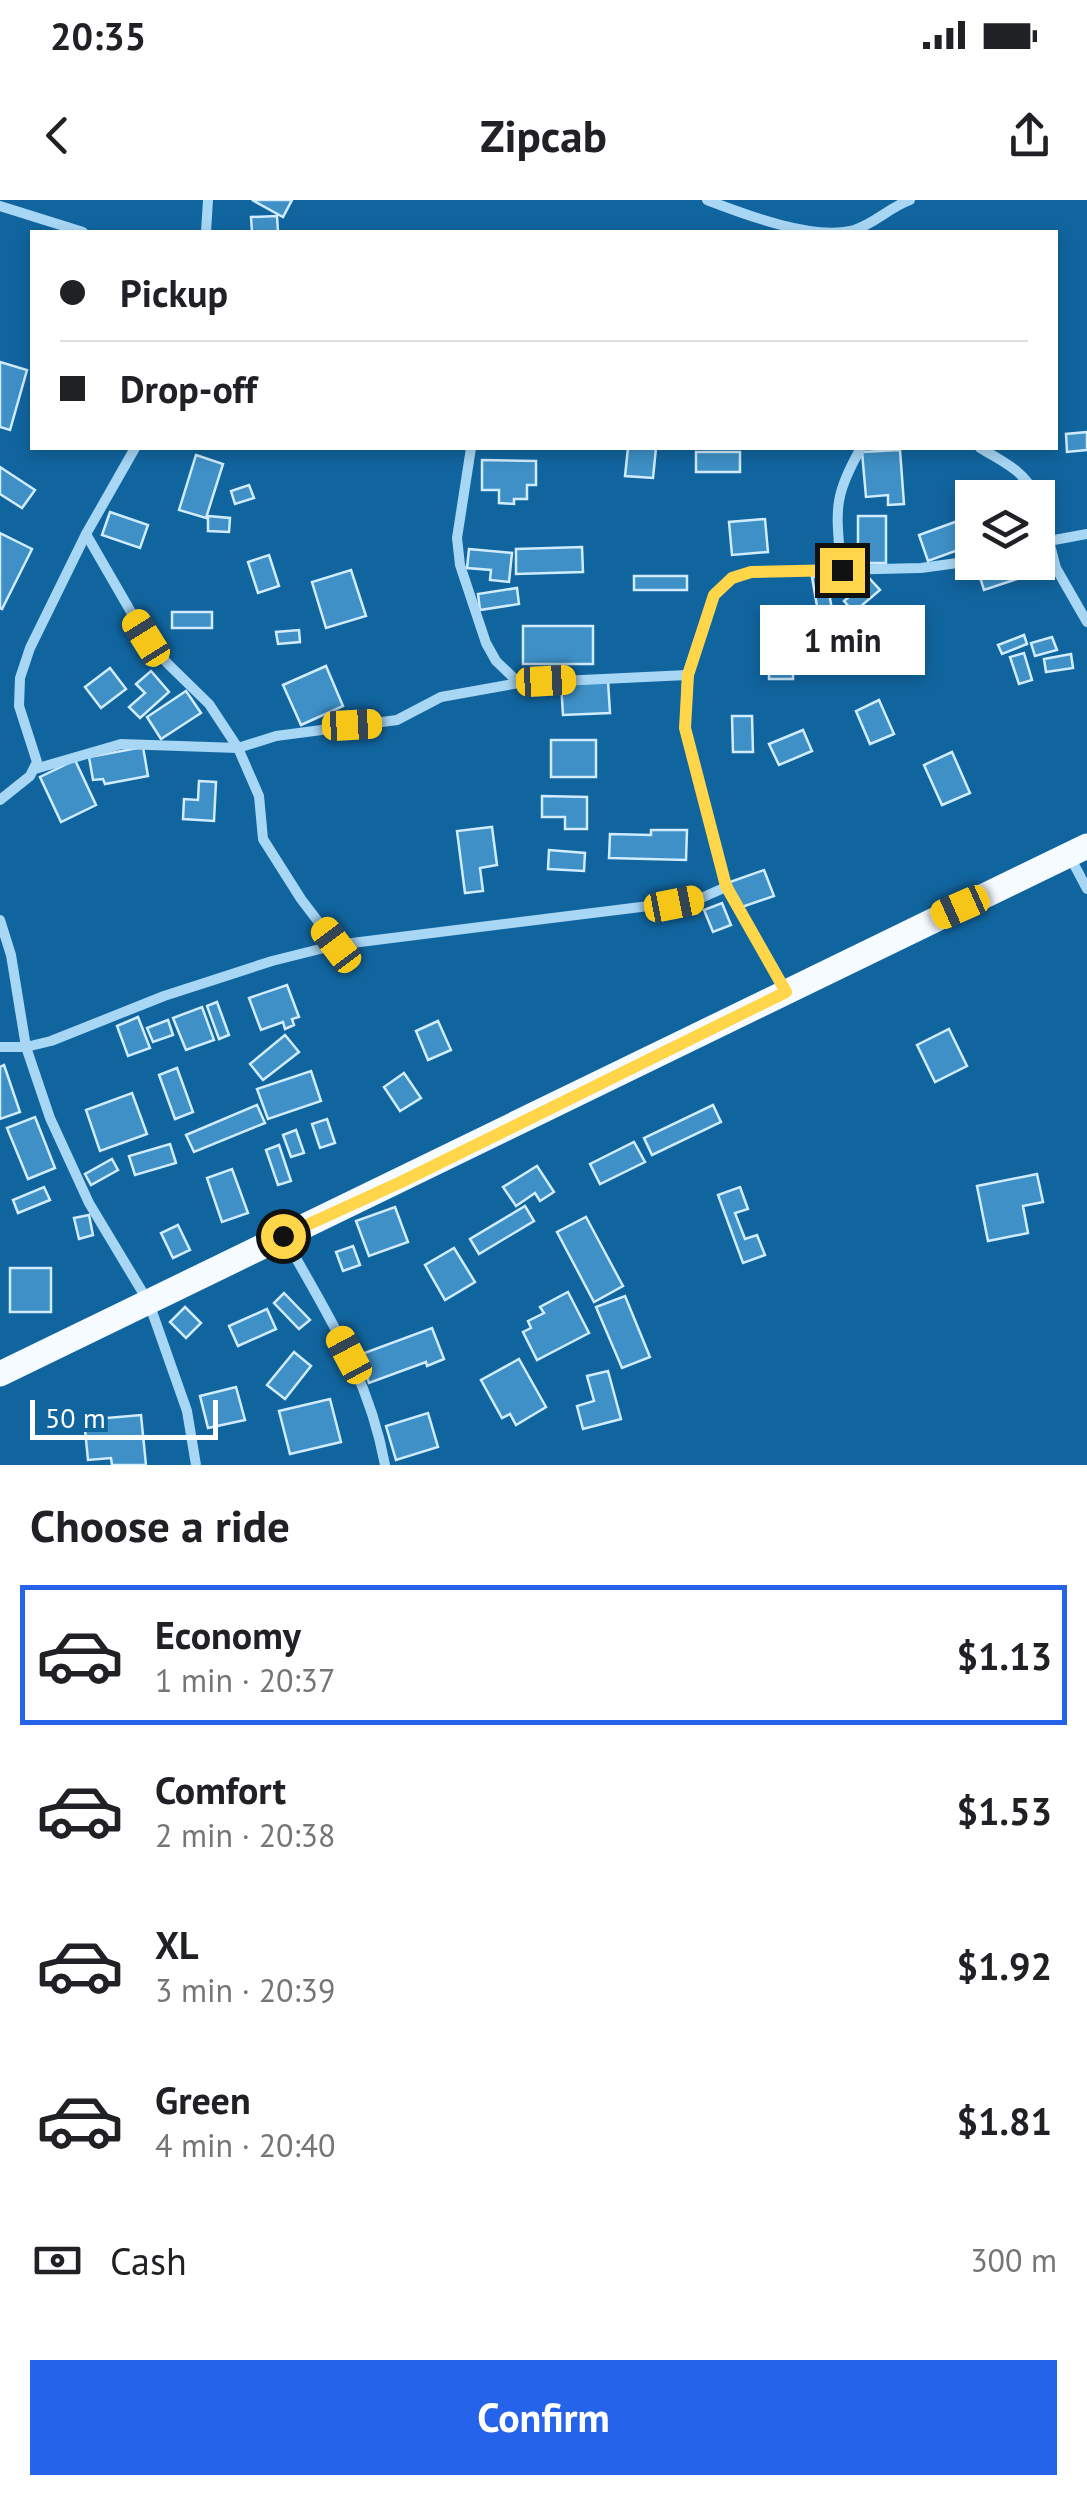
<!DOCTYPE html>
<html lang="en">
<head>
<meta charset="utf-8">
<style>
	body { margin:0; font-family:"PT Sans",sans-serif; background:#f2f2f2; color:#202124; height:100vh; display:flex; flex-direction:column; font-size:38px; white-space:nowrap }
	* { box-sizing:border-box; margin:0 }
	p { font-size:32px; color:#757577 }
	.icon { flex:none; width:55px; height:55px; fill:none; stroke:currentColor; stroke-width:2; stroke-linecap:round; stroke-linejoin:round }
	.map { position:relative; height:1265px; overflow:hidden }
	.drawer { display:flex; flex-direction:column; background:#fff; flex:1 }
	.drawer>* { flex:none }
	.guide { position:absolute; left:30px; top:30px; width:1028px; height:220px; border-radius:0px; box-shadow:0 5px 15px #0003; display:grid; align-content:center; height:220px; padding:0 30px; background:#fff }
	.fabs { position:absolute; left:955px; top:280px; display:grid; gap:20px }
	.fabs a { display:grid; place-items:center; width:100px; height:100px; border-radius:0px; background:#fff; box-shadow:0 5px 15px #0003; font-size:50px }
	.scale { position:absolute; left:30px; bottom:25px; width:188px; box-sizing:border-box; padding-left:10px; border:5px solid #fff; border-top:0; font-size:28px; line-height:35px; white-space:nowrap; color:#fff; -webkit-text-stroke:8px #11659f; paint-order:stroke }
	.end { position:absolute; width:45px; height:45px; margin:-22px; border:12px solid #ffd54a; background:#111; box-shadow:0 0 0 5px #111 }
	.from { border-radius:50% }
	.bubble { position:absolute; height:70px; border-radius:0px; background:#fff; box-shadow:0 5px 15px #0003; font-size:32px; font-weight:700; line-height:70px; text-align:center }
	.car { position:absolute; width:30px; height:60px; margin:-30px -15px; border-radius:12px; box-shadow:0 0 8px 2px #0007; background:linear-gradient(#f5c518 24%,#345 0 40%,#f5c518 0 76%,#345 0 86%,#f5c518 0) }
	.guide b { display:flex; align-items:center; gap:35px; height:95px; font-size:38px }
	.guide b+b { border-top:2px solid #e0e0e0 }
	.guide i { width:25px; height:25px; background:#202124 }
	ul { padding:0; list-style:none }
	li { display:flex; align-items:center; gap:30px; height:140px; margin:0 20px 15px; padding:0 10px; border:5px solid transparent; border-radius:0px }
	li div { flex:1 }
	li b { display:block; font-size:38px }
	li em { font-style:normal; font-weight:700 }
	li.on { border-color:#2563eb }
	li>.icon { width:90px; height:90px; stroke-width:1.5 }
	h2 { padding:0 30px; font-size:45px; line-height:120px }
	.pay { display:flex; align-items:center; gap:25px; height:110px; padding:0 30px; font-size:38px }
	.pay p { margin-inline-start:auto }
	.button { display:flex; gap:20px; margin-top:auto; padding:20px 30px }
	.button a { flex:1; height:115px; border-radius:0px; background:#2563eb; color:#fff; font-size:40px; font-weight:700; line-height:115px; text-align:center }
	.status { display:flex; justify-content:space-between; align-items:center; height:70px; padding:0 50px; background:#fff; direction:ltr }
	.status svg { height:28px; fill:currentColor }
	header { display:flex; justify-content:space-between; align-items:center; height:130px; padding:0 30px; background:#fff; font-size:45px; font-weight:700 }
	.map>svg:first-child { display:block }
	.building { fill:#3e90c7; stroke:#d1ecfe; stroke-width:2.5 }
	.lines { fill:none; stroke-linecap:round; stroke-linejoin:round }
	.minor { stroke:#a8d7f5; stroke-width:10 }
	.primary { stroke:#f6fbff; stroke-width:25 }
	.route { stroke:#ffd54a; stroke-width:12 }
</style>
</head>
<body>
<div class="status"><b>20:35</b><svg viewBox="0 0 49 12"><path d="M0 12V9h3v3zM5 12V6h3v6zM10 12V3h3v9zM15 12V0h3v12zM26 1h20v11H26zM47 4h2v5h-2z"/></svg></div>
<header><svg class="icon" aria-label="back" viewBox="0 0 24 24"><path d="M15 5l-7 7 7 7"/></svg>Zipcab<svg class="icon" aria-label="share" viewBox="0 0 24 24"><path d="M12 15V3M7 8l5-5 5 5M5 13v7h14v-7"/></svg></header>
<div class="map">
<svg width="1087" height="1265" viewBox="0 0 1087 1265">
	<rect width="100%" height="100%" fill="#11659f"/>
	<!-- building -->
	<g class="building">
		<path d="M252,0H292L283,17Z"/>
		<path d="M277,16L278,32H252L251,17Z"/>
		<path d="M0,162L27,170L10,230L0,227Z"/>
		<path d="M1087,232V250L1067,252L1066,234Z"/>
		<path d="M628,248H656L653,278L625,276Z"/>
		<path d="M900,250L904,304L888,305V295L866,297L862,252Z"/>
		<rect x="696" y="252" width="44" height="20"/>
		<path d="M196,255L223,264L206,318L179,310Z"/>
		<path d="M482,260L536,261V285H527V299H514V304L499,303V290H482Z"/>
		<path d="M0,267L35,290L22,308L0,294Z"/>
		<path d="M249,285L254,298L235,304L231,291Z"/>
		<path d="M110,312L148,325L140,348L102,335Z"/>
		<path d="M208,316L230,318L229,332L208,331Z"/>
		<rect x="858" y="316" width="28" height="47"/>
		<path d="M966,318L972,345L928,361L919,335Z"/>
		<path d="M765,319L768,352L732,355L729,322Z"/>
		<path d="M0,333L32,349L2,409L0,408Z"/>
		<path d="M582,347L583,372L516,374V349Z"/>
		<path d="M469,349L512,353L509,382L490,380L491,370L467,368Z"/>
		<path d="M269,355L279,386L258,393L248,362Z"/>
		<path d="M993,362H1031L1035,373L984,390L977,368Z"/>
		<path d="M351,370L366,416L326,428L312,382Z"/>
		<path d="M826,374L832,410L818,412L812,377Z"/>
		<rect x="634" y="376" width="53" height="14"/>
		<path d="M870,379L880,390L854,412L844,401Z"/>
		<path d="M517,388L519,404L480,410L478,394Z"/>
		<rect x="172" y="412" width="40" height="16"/>
		<rect x="523" y="426" width="70" height="38"/>
		<path d="M299,430L300,442L278,444L276,432Z"/>
		<path d="M1024,435L1027,444L1002,454L998,445Z"/>
		<path d="M1052,437L1057,450L1035,456L1031,443Z"/>
		<path d="M1024,453L1032,480L1019,484L1010,457Z"/>
		<path d="M1071,454L1073,468L1046,472L1044,459Z"/>
		<rect x="769" y="459" width="24" height="20"/>
		<path d="M326,466L343,506L301,525L283,485Z"/>
		<path d="M110,468L126,489L101,508L85,487Z"/>
		<path d="M151,471L169,492L140,518L129,507L145,493L136,484Z"/>
		<path d="M608,481L610,513L563,515L561,483Z"/>
		<path d="M186,491L201,513L161,539L147,517Z"/>
		<path d="M879,500L894,534L870,544L856,511Z"/>
		<path d="M732,516H752L753,552H733Z"/>
		<path d="M803,530L812,551L779,565L769,544Z"/>
		<rect x="551" y="540" width="45" height="37"/>
		<path d="M143,547L148,576L105,584L103,579L93,580L89,557Z"/>
		<path d="M952,552L970,593L942,605L924,565Z"/>
		<path d="M75,560L96,605L61,622L40,577Z"/>
		<path d="M199,581L216,582L214,621L183,619L184,599L198,600Z"/>
		<path d="M542,596L587,597V629H565V617H542Z"/>
		<path d="M492,627L497,665L480,668L483,691L465,693L457,631Z"/>
		<path d="M651,630H687L686,660L609,658L610,634L651,635Z"/>
		<path d="M549,650L585,653L584,671L548,669Z"/>
		<path d="M764,670L774,696L739,708L730,682Z"/>
		<path d="M722,703L731,725L713,732L704,710Z"/>
		<path d="M287,785L299,817L292,819L294,825L285,829L283,822L261,830L249,798Z"/>
		<path d="M217,802L229,835L219,839L207,806Z"/>
		<path d="M202,807L214,840L186,850L173,818Z"/>
		<path d="M138,817L150,848L128,856L117,826Z"/>
		<path d="M168,820L173,835L153,842L147,828Z"/>
		<path d="M438,821L451,850L428,860L416,831Z"/>
		<path d="M949,829L967,866L935,882L917,845Z"/>
		<path d="M285,835L299,852L263,880L250,864Z"/>
		<path d="M4,865L20,912L0,919V867Z"/>
		<path d="M177,868L193,912L175,919L159,875Z"/>
		<path d="M311,871L321,901L268,919L257,889Z"/>
		<path d="M404,873L421,898L400,911L384,887Z"/>
		<path d="M132,893L147,934L100,951L86,910Z"/>
		<path d="M257,905L265,923L194,952L186,935Z"/>
		<path d="M713,905L721,922L652,955L644,938Z"/>
		<path d="M35,917L55,968L28,979L7,928Z"/>
		<path d="M327,919L335,943L320,948L312,924Z"/>
		<path d="M296,930L304,953L291,957L283,935Z"/>
		<path d="M634,942L645,962L600,984L590,964Z"/>
		<path d="M170,944L176,963L135,975L129,956Z"/>
		<path d="M279,945L291,981L278,985L266,950Z"/>
		<path d="M112,959L118,970L91,985L85,974Z"/>
		<path d="M537,966L554,992L540,1001L535,993L516,1006L503,987Z"/>
		<path d="M232,969L248,1013L222,1022L207,978Z"/>
		<path d="M1037,974L1043,1002L1023,1006L1028,1033L988,1041L977,986Z"/>
		<path d="M44,987L50,1000L18,1013L13,1000Z"/>
		<path d="M740,987L748,1009L735,1013L745,1039L757,1035L765,1055L743,1063L718,995Z"/>
		<path d="M525,1006L534,1021L479,1054L470,1039Z"/>
		<path d="M395,1007L408,1042L369,1056L356,1021Z"/>
		<path d="M89,1015L93,1035L79,1039L74,1018Z"/>
		<path d="M586,1017L623,1086L594,1102L557,1032Z"/>
		<path d="M178,1025L190,1050L173,1058L161,1033Z"/>
		<path d="M353,1046L360,1065L343,1071L336,1052Z"/>
		<path d="M454,1048L475,1082L445,1100L425,1065Z"/>
		<rect x="10" y="1068" width="41" height="44"/>
		<path d="M568,1092L589,1133L537,1160L523,1132L531,1128L528,1121L544,1113L540,1107Z"/>
		<path d="M284,1093L310,1120L299,1129L274,1103Z"/>
		<path d="M625,1096L650,1157L622,1168L596,1107Z"/>
		<path d="M185,1107L201,1123L186,1138L170,1122Z"/>
		<path d="M267,1109L276,1129L238,1146L229,1126Z"/>
		<path d="M432,1128L444,1159L427,1166L426,1162L369,1183L359,1155Z"/>
		<path d="M294,1152L311,1166L285,1199L267,1185Z"/>
		<path d="M519,1159L546,1207L516,1225L510,1214L502,1218L481,1180Z"/>
		<path d="M608,1171L621,1219L583,1229L577,1206L594,1201L587,1176Z"/>
		<path d="M236,1187L245,1220L208,1228L200,1196Z"/>
		<path d="M330,1199L341,1242L290,1254L279,1211Z"/>
		<path d="M428,1213L438,1247L396,1260L386,1226Z"/>
		<path d="M141,1215L146,1265H112L111,1258L88,1260L84,1220Z"/>
	</g>
	<g class="lines">
		<!-- minor -->
		<g class="minor">
			<path d="M707,0C746,15 814,41 854,30C874,24 890,7 910,0"/>
			<path d="M0,6L83,32"/>
			<path d="M206,32L208,0"/>
			<path d="M471,248L457,338L460,365L486,443L496,461L519,483L687,475"/>
			<path d="M980,248C1003,261 1026,272 1037,298"/>
			<path d="M1038,299L1056,368L1087,422"/>
			<path d="M86,334L146,438L168,464L209,504L238,548L259,596L263,639L301,699L336,745"/>
			<path d="M1038,343L1087,334"/>
			<path d="M841,370C837,312 831,300 861,248"/>
			<path d="M35,569L121,544L238,548L276,536L397,520L441,497L519,483"/>
			<path d="M0,600L30,576L37,562L19,506L20,478L30,448L86,334L135,248"/>
			<path d="M1069,655L1087,689"/>
			<path d="M0,720L11,755L26,847L50,918L89,1003L149,1103L187,1211L196,1265"/>
			<path d="M786,792L726,687L685,527L687,475L714,395L732,379L751,372L921,368L972,361"/>
			<path d="M0,847H26L51,841L164,796L272,761L336,745L673,703L699,699L726,687"/>
			<path d="M284,1037C327,1114 369,1177 385,1265"/>
		</g>
		<!-- primary -->
		<path class="primary" d="M0,1174L1087,646"/>
	</g>
	<g class="lines">
		<!-- route -->
		<path class="route" d="M283,1036L401,982L786,792L726,686L685,528L688,475L714,395L732,378L751,372L842,370"/>
	</g>
</svg>
<div class="fabs">
<a><svg class="icon" aria-label="layers" viewBox="0 0 24 24"><path d="M12 4l9 5-9 5-9-5zM3 14l9 5 9-5"/></svg></a>
</div>
<div class="scale">50 m</div>
<i class="end from" style="left:283px;top:1036px"></i>
<i class="end" style="left:842px;top:370px"></i>
<div class="bubble" style="left:760px;top:405px;width:165px">1 min</div>
<i class="car" style="left:146px;top:438px;rotate:328deg"></i>
<i class="car" style="left:546px;top:481px;rotate:87deg"></i>
<i class="car" style="left:352px;top:525px;rotate:87deg"></i>
<i class="car" style="left:674px;top:704px;rotate:79deg"></i>
<i class="car" style="left:960px;top:707px;rotate:246deg"></i>
<i class="car" style="left:336px;top:745px;rotate:323deg"></i>
<i class="car" style="left:349px;top:1155px;rotate:332deg"></i>
<div class="guide">
<b><i class="from"></i>Pickup</b>
<b><i></i>Drop-off</b>
</div>
</div>
<section class="drawer">
<h2>Choose a ride</h2>
<ul>
<li class="on"><svg class="icon" aria-label="car" viewBox="0 0 24 24"><path d="M5 17H2v-5l4-1 3-4h7l3 4 3 1v5h-3M9 17h6M6 11h13"/><circle cx="7" cy="17" r="2"/><circle cx="17" cy="17" r="2"/></svg><div><b>Economy</b><p>1 min · 20:37</p></div><em>$1.13</em></li>
<li><svg class="icon" aria-label="car" viewBox="0 0 24 24"><path d="M5 17H2v-5l4-1 3-4h7l3 4 3 1v5h-3M9 17h6M6 11h13"/><circle cx="7" cy="17" r="2"/><circle cx="17" cy="17" r="2"/></svg><div><b>Comfort</b><p>2 min · 20:38</p></div><em>$1.53</em></li>
<li><svg class="icon" aria-label="car" viewBox="0 0 24 24"><path d="M5 17H2v-5l4-1 3-4h7l3 4 3 1v5h-3M9 17h6M6 11h13"/><circle cx="7" cy="17" r="2"/><circle cx="17" cy="17" r="2"/></svg><div><b>XL</b><p>3 min · 20:39</p></div><em>$1.92</em></li>
<li><svg class="icon" aria-label="car" viewBox="0 0 24 24"><path d="M5 17H2v-5l4-1 3-4h7l3 4 3 1v5h-3M9 17h6M6 11h13"/><circle cx="7" cy="17" r="2"/><circle cx="17" cy="17" r="2"/></svg><div><b>Green</b><p>4 min · 20:40</p></div><em>$1.81</em></li>
</ul>
<div class="pay"><svg class="icon" aria-label="cash" viewBox="0 0 24 24"><path d="M3 7h18v10H3z"/><circle cx="12" cy="12" r="2"/></svg>Cash<p>300 m</p></div>
<div class="button"><a>Confirm</a></div>
</section>
</body>
</html>
